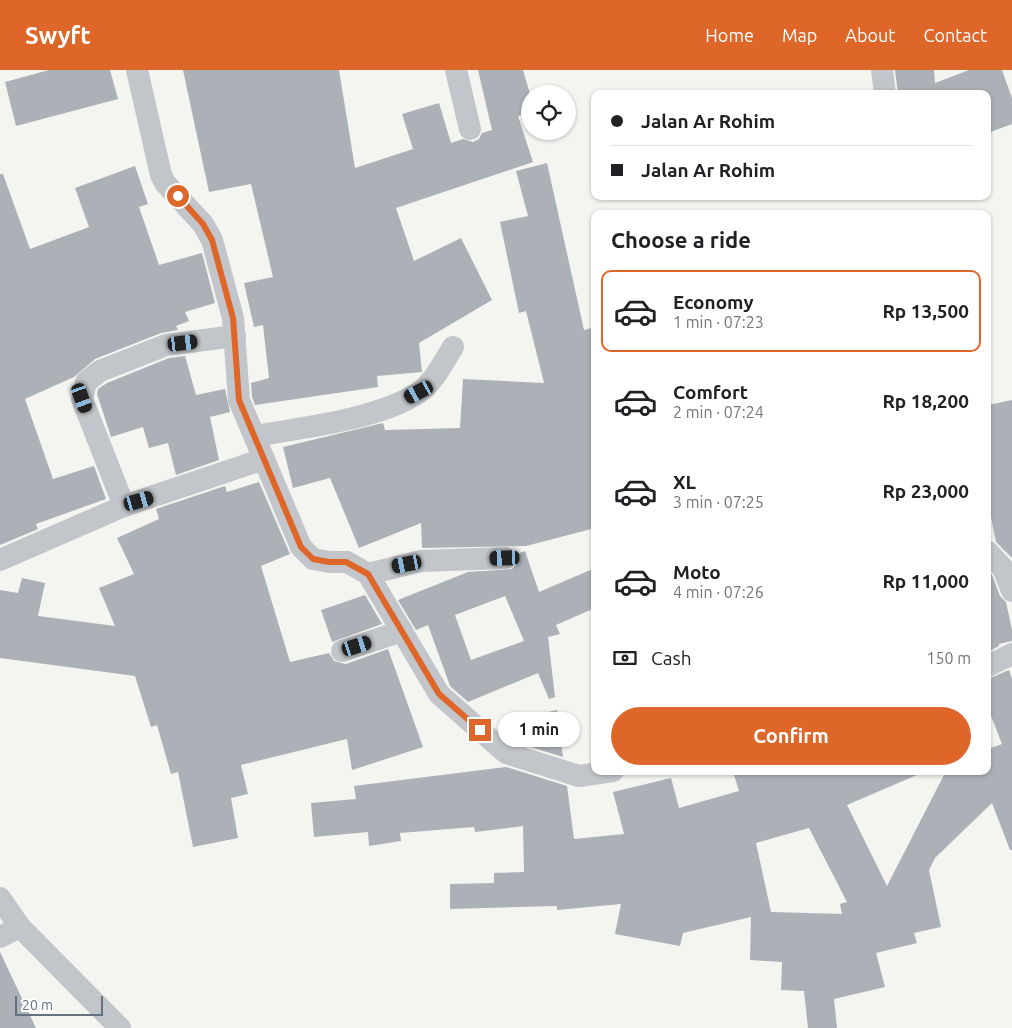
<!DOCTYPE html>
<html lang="en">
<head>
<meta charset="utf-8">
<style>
	body { margin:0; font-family:Ubuntu,sans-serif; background:#f2f2f2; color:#202124; height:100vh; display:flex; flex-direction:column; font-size:19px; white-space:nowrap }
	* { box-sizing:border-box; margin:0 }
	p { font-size:16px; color:#757577 }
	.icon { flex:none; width:28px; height:28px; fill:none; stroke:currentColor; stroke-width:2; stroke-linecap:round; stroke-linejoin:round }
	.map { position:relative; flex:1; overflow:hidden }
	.drawer { position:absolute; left:591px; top:140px; width:400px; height:565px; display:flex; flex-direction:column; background:#fff; border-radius:10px; box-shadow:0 1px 4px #0004 }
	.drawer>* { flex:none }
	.banner { position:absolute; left:591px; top:20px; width:400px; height:110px; border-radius:10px; box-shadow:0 1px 4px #0004; display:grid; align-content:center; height:110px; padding:0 20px; background:#fff }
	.buttons { position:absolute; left:521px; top:15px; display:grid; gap:10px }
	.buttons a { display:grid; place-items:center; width:55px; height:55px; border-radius:50%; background:#fff; box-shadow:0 1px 4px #0004; font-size:25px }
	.scale { position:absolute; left:15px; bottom:12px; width:88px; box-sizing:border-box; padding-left:5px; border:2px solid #647181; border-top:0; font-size:14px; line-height:18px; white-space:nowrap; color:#647181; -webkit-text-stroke:4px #fff; paint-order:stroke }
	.end { position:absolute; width:22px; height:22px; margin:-11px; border:6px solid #de6628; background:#fff; box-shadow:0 0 0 2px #fff }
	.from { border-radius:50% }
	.bubble { position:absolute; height:35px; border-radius:18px; background:#fff; box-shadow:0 1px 4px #0004; font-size:16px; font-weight:700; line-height:35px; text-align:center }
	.car { position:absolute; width:15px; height:30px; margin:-15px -8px; border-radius:6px; box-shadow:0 0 4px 1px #0007; background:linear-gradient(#222 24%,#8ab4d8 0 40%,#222 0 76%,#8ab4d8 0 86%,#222 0) }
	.banner b { display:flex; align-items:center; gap:18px; height:48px; font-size:19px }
	.banner b+b { border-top:1px solid #e0e0e0 }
	.banner i { width:12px; height:12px; background:#202124 }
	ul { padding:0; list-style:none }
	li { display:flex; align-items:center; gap:15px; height:82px; margin:0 10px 8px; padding:0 10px; border:2px solid transparent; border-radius:10px }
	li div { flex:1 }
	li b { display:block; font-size:19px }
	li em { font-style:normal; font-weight:700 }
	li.selected { border-color:#de6628 }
	li>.icon { width:45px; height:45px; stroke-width:1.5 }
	h2 { padding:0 20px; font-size:22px; line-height:60px }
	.pay { display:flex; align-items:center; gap:12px; height:55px; padding:0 20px; font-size:19px }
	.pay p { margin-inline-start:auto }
	.button { display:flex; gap:10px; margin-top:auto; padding:10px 20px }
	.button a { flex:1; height:58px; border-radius:30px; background:#de6628; color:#fff; font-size:20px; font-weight:700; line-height:58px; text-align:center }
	header { display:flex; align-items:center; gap:30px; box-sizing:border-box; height:70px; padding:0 25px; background:#de6628; color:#fff }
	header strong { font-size:24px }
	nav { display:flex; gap:28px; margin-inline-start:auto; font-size:18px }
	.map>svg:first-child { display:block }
	.building { fill:#abb1b6; fill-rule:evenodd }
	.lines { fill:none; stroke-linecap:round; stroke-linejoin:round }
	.minor { stroke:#c2c5c9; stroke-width:22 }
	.route { stroke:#de6628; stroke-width:6 }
</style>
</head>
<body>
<header>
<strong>Swyft</strong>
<nav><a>Home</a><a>Map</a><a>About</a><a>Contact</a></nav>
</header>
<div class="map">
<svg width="1012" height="958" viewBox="0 0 1012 958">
	<rect width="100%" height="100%" fill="#f4f5f1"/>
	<!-- building -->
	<g class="building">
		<path d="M49,0H110L118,29L16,56L5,12Z"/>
		<path d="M183,0H339L355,98L413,79L402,44L439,33L451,73L463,69L473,72L479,69L482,63L492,60L478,0H523L530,24V43L518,46L533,92L396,138L414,191L461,168L492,230L419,273L422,302L377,306L378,317L255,335L252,327L251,313L269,308L263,255L254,257L244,213L273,207L251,114L209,122Z"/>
		<path d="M895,0H934L935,13L969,0H1002L1012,28V54L988,63V24H898Z"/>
		<path d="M547,93L584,260L595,257V458L526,476L422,478L421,453L359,478L330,408L293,418L283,377L383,353L385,360L460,358L463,309L544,313L526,241L519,243L500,152L528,146L516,101Z"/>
		<path d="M135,96L148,134L139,137L159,195L202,183L215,233L185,242L189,251L176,256L178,260L161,263L95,289L74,307L25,329L53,409L94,396L106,429L36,454L38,459L0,475V104H3L30,179L89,157L75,118Z"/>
		<path d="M185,286L196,325L225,319L230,342L210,347L219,390L176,405L168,373L149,378L143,357L111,367L97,324L98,319L107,313L169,288Z"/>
		<path d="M1012,330V488L996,472L988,432V335Z"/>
		<path d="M259,412L290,484L261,496L290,592L329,583L334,591L346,594L388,579L423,677L352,700L347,669L241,695L248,724L231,728L238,768L193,777L178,702L171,704L157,655L151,657L135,606L0,588V520L18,523L22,508L45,513L38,546L115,556L99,518L134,504L117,468L159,449L156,439L225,416L227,422Z"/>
		<path d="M525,481L539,522L595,498V538L556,555L560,564L548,567L555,627L549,629L538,603L468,632L450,616L428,555L416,560L398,530L468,502L512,499L517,494V484ZM505,526L524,571L471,590L455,545Z"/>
		<path d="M988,501L992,505L1000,526L1006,532L1012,560V571L999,574V576L988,582Z"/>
		<path d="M365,525L382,554L332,572L321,540Z"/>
		<path d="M1009,600L1012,609V780H1010L992,733L935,788L929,800L941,857L914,863L917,873L876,883L885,917L834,929L837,958H808L804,921L781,920L782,892L750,890L751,847L683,863L680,876L615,864L621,834L557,840V836L450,839V814L494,813V803L524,802L523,756L475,762L474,757L400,763L401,771L369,776L368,762L314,767L311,733L356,729L354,716L506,697L567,716L574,769L624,764L613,722L671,708L679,738L739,721L734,705L746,701H926L847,735L887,816L946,701H988V679L1002,674L988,638V609ZM809,758L847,832L840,834L842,844L771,842L756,773Z"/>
		<path d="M557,640L563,687L527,676L521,648Z"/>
		<path d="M0,882L36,958H0Z"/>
	</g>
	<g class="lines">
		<!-- minor -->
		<g class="minor">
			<path d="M137,0L161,105L165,113L203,154L212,170L233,248L239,330L301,477L313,489L329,492H347L368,504L439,624L506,683L579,706L613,701"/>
			<path d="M456,0L470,59"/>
			<path d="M882,0L885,24"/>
			<path d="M235,266L166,275L100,301L86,312L82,329L124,436L264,389"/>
			<path d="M255,366C301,358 379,349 418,323C434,312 443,293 453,277"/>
			<path d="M988,482L1003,498L1012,521"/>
			<path d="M0,490L124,436"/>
			<path d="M368,504L421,491L505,488"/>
			<path d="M342,581L402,561"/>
			<path d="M988,596L1012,584"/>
			<path d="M0,828L20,857L120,958"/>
			<path d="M0,867L20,857"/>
		</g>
	</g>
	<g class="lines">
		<!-- route -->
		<path class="route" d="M178,126L203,154L212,170L233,248L239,330L301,477L313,489L329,492H346L368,504L439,624L480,660"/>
	</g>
</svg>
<div class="buttons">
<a><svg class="icon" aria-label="locate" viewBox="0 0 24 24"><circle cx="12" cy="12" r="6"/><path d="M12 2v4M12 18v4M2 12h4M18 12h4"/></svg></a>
</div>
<div class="scale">20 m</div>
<i class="end from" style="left:178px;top:126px"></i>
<i class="end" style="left:480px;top:660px"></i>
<div class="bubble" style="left:498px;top:642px;width:82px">1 min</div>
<i class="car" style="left:183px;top:273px;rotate:83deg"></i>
<i class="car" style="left:419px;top:322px;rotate:242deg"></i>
<i class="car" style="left:82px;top:328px;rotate:160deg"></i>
<i class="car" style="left:139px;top:431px;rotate:74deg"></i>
<i class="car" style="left:505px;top:488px;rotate:268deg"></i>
<i class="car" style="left:407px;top:494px;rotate:259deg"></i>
<i class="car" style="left:357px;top:576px;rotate:72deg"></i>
<div class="banner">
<b><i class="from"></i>Jalan Ar Rohim</b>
<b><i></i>Jalan Ar Rohim</b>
</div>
<section class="drawer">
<h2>Choose a ride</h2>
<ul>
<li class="selected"><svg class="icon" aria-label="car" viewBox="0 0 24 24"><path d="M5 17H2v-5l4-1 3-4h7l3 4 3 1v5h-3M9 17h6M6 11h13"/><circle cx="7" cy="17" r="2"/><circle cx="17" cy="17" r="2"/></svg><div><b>Economy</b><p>1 min · 07:23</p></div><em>Rp 13,500</em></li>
<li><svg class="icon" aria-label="car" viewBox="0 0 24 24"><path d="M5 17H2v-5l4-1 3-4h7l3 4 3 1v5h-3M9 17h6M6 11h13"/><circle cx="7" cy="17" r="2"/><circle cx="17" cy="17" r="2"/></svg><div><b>Comfort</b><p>2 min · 07:24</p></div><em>Rp 18,200</em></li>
<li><svg class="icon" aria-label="car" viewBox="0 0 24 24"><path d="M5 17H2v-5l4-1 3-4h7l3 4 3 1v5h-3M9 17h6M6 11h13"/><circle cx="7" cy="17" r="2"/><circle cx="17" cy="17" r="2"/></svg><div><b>XL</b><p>3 min · 07:25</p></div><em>Rp 23,000</em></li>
<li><svg class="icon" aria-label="car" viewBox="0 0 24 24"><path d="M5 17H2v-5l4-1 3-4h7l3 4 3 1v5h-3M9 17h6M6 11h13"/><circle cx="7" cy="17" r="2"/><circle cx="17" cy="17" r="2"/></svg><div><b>Moto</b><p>4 min · 07:26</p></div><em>Rp 11,000</em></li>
</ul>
<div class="pay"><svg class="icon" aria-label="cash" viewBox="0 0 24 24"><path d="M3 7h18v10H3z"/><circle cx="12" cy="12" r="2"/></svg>Cash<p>150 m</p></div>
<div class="button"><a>Confirm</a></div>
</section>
</div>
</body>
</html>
